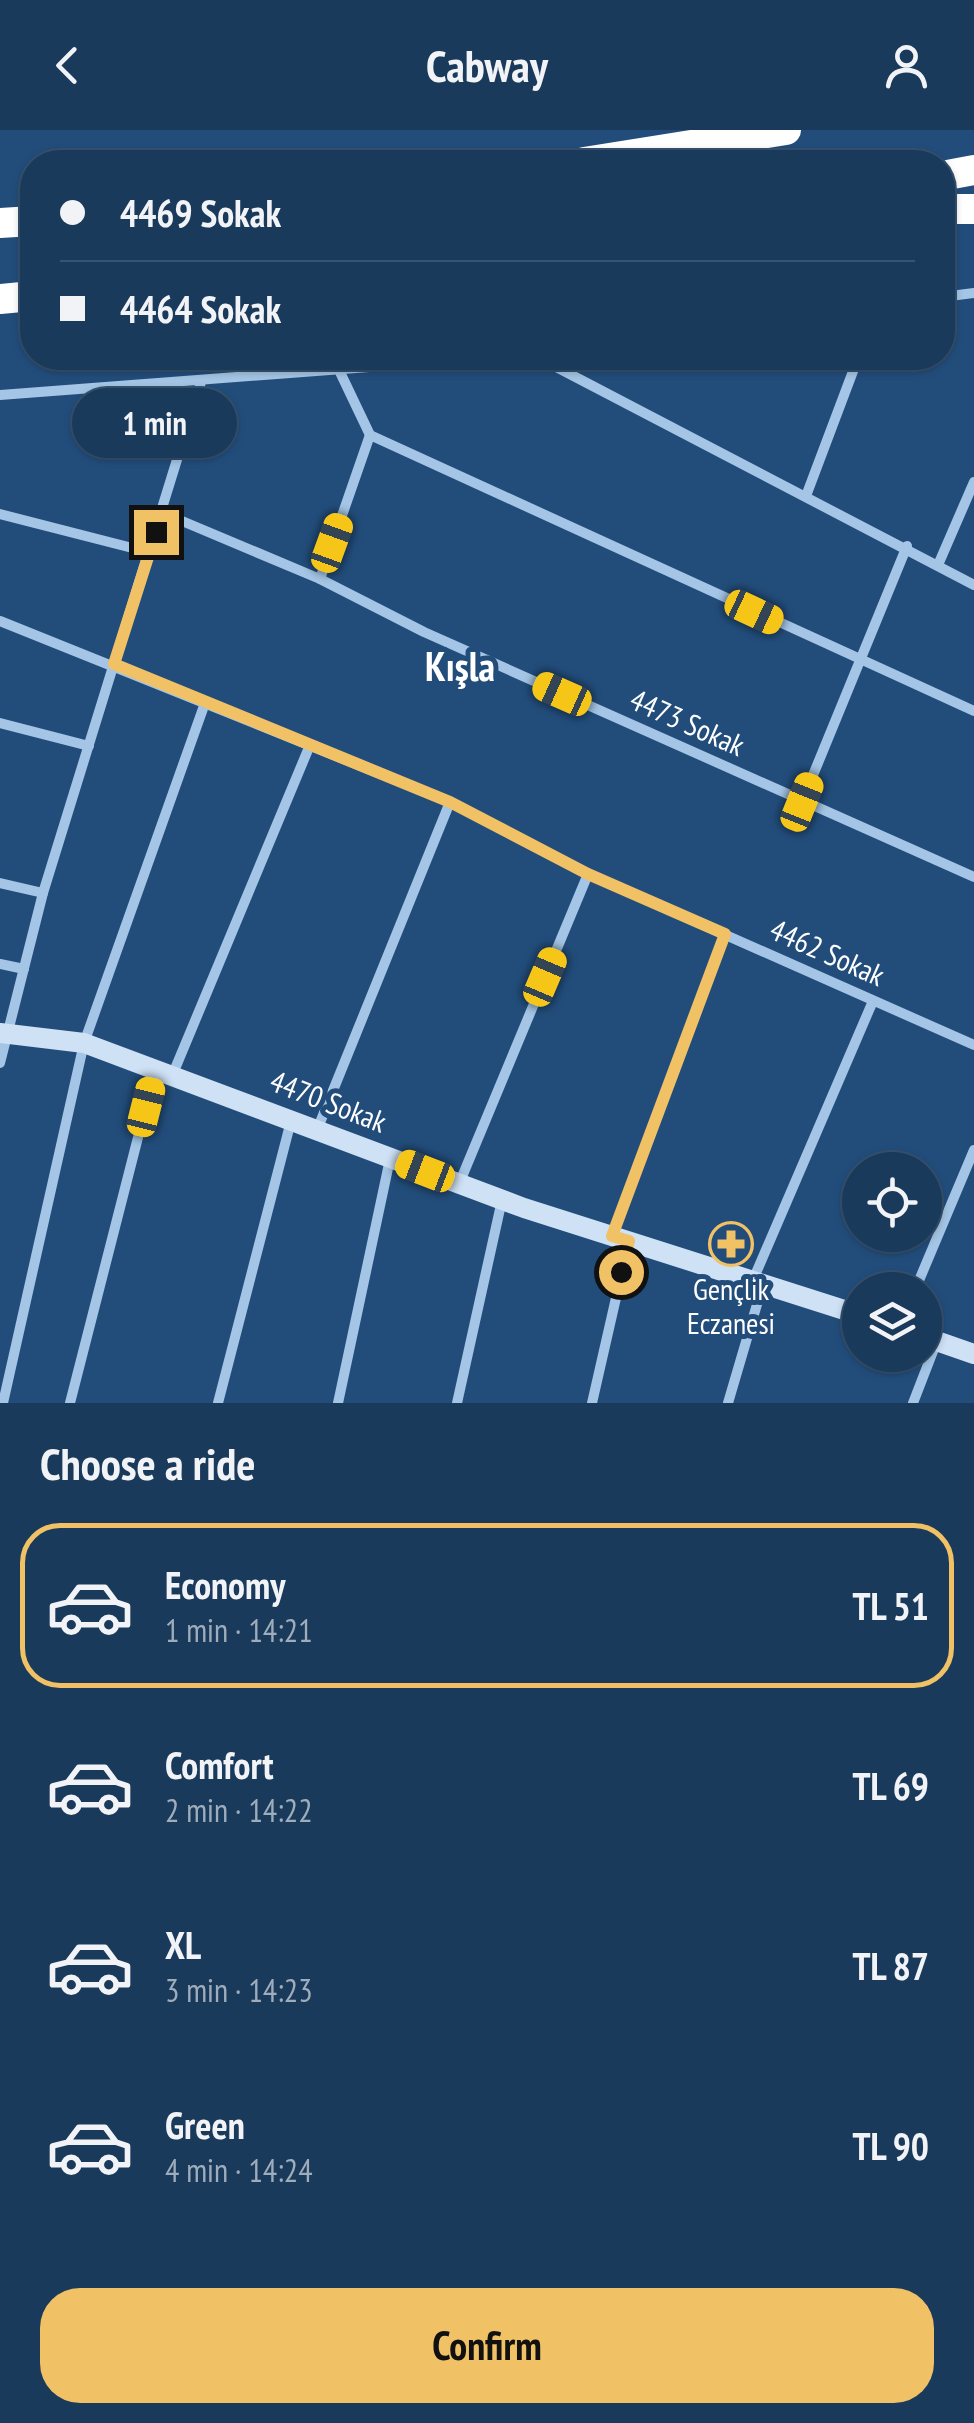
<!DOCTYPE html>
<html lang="en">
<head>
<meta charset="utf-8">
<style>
	body { margin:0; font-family:"PT Sans Narrow",sans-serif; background:#274565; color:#f1f3f6; height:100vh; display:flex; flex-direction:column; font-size:38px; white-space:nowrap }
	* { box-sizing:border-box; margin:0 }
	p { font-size:32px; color:#9fadbb }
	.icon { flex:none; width:55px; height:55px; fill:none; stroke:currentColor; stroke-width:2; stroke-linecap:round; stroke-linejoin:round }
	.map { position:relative; height:1273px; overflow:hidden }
	.panel { display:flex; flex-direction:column; background:#1a3a5c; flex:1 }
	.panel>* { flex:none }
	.guide { position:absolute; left:20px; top:20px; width:935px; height:220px; border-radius:40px; box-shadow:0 2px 8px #0004,0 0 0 2px #385472; display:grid; align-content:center; height:220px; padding:0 40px; background:#1a3a5c }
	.buttons { position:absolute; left:842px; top:1022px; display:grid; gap:20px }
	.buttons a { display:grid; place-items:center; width:100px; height:100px; border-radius:50%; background:#1a3a5c; box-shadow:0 2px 8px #0004,0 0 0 2px #385472; font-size:50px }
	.end { position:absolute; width:45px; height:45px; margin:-22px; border:12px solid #f1c166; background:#111; box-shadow:0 0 0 5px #111 }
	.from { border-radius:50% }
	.bubble { position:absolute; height:70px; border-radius:35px; background:#1a3a5c; box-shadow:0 2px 8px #0004,0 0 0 2px #385472; font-size:32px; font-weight:800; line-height:70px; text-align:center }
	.car { position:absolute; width:30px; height:60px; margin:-30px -15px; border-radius:12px; box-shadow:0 0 8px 2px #0007; background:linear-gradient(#f5c518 24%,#345 0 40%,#f5c518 0 76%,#345 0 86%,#f5c518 0) }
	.guide b { display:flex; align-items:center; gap:35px; height:95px; font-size:38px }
	.guide b+b { border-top:2px solid #385472 }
	.guide i { width:25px; height:25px; background:#f1f3f6 }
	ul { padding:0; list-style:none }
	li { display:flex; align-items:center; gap:30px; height:165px; margin:0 20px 15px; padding:0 20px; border:5px solid transparent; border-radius:40px }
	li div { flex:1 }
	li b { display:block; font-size:38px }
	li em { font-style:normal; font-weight:800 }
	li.selected { border-color:#f1c166 }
	li>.icon { width:90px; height:90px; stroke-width:1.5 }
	h2 { padding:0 40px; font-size:45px; line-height:120px }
	.cta { display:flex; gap:20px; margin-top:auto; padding:20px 40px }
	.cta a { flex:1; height:115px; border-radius:40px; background:#f1c166; color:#111; font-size:40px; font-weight:800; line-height:115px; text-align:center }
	header { display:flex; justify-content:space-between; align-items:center; height:130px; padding:0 40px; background:#1a3a5c; font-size:45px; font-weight:800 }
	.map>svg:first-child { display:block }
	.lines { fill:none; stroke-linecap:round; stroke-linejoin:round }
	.minor { stroke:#a4c5e5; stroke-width:10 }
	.secondary { stroke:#cee1f5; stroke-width:20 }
	.motorway { stroke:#fff; stroke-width:30 }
	.route { stroke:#f1c166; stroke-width:12 }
	.labels { text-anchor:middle; stroke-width:10; stroke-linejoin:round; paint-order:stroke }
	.street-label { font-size:30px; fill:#fff; stroke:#224d7b }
	.poi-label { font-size:30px; fill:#fff; stroke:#224d7b }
	.district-label { font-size:40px; font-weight:bold; fill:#fff; stroke:#224d7b }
</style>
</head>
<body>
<header><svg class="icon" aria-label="back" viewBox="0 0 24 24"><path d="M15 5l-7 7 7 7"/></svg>Cabway<svg class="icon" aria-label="person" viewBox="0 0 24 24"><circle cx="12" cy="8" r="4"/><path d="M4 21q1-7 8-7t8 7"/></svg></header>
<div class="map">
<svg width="974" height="1273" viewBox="0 0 974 1273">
	<rect width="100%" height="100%" fill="#224d7b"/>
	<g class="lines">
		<!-- minor -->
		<g class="minor">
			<path d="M942,167L974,163"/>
			<path d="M539,228L974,455"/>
			<path d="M339,240L370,305L974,581"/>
			<path d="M0,265L488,228"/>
			<path d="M806,366L858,228"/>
			<path d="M163,383L320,449L424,502L974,747"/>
			<path d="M0,384L148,422"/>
			<path d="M938,435L974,352"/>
			<path d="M320,449L370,305"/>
			<path d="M0,491L450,672L588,744L974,915"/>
			<path d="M0,593L89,616"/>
			<path d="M802,672L907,416"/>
			<path d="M0,753L43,763"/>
			<path d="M0,834L24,839"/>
			<path d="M0,933L43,763L201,252"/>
			<path d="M172,946L310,615"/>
			<path d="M317,1000L450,672"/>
			<path d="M459,1054L588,744"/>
			<path d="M612,1106L725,805"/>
			<path d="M753,1150L873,871"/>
			<path d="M915,1160L974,1020"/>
			<path d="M3,1273L84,913L205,573"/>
			<path d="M70,1273L155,941"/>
			<path d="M218,1273L291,991"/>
			<path d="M338,1273L390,1029"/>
			<path d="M457,1273L502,1070"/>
			<path d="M592,1273L629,1111"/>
			<path d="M728,1273L763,1154"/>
			<path d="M913,1273L937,1211"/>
		</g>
		<!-- secondary -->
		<g class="secondary">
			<path d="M0,903L84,913L524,1078L860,1185"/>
			<path d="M925,1207L974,1224"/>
		</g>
		<!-- motorway -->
		<g class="motorway">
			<path d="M584,32L786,0"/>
			<path d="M942,46L974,40"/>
			<path d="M942,79H974"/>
			<path d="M0,93L32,91"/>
			<path d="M0,169L32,166"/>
		</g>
	</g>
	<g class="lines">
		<!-- route -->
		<path class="route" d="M156,402L114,534L450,672L588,744L725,804L612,1106L629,1111L621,1142"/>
	</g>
	<!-- icons -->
	<defs>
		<g id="pharmacy-ring" transform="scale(2.25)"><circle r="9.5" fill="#224d7b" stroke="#f1c166" stroke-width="1.5"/><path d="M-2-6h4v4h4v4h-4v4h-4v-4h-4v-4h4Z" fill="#f1c166"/></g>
	</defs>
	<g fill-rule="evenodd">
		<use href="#pharmacy-ring" x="731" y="1114"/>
	</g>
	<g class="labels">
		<!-- street labels -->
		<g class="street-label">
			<text transform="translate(687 593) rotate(24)" y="10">4473 Sokak</text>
			<text transform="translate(827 823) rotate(24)" y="10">4462 Sokak</text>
			<text transform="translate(328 972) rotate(21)" y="10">4470 Sokak</text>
		</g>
		<!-- poi labels -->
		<g class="poi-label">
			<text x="731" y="1170">Gençlik<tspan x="731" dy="34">Eczanesi</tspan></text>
		</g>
		<!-- district labels -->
		<g class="district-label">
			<text x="460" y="551">Kışla</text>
		</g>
	</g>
</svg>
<div class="buttons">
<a><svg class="icon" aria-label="locate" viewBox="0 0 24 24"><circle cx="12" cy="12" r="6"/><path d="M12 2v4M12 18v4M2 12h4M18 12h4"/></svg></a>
<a><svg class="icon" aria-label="layers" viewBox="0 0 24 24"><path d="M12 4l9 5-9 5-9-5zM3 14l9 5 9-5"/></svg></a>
</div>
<i class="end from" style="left:621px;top:1142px"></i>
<i class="end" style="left:156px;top:402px"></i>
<div class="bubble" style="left:72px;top:258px;width:165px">1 min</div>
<i class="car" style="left:332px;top:413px;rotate:20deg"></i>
<i class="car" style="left:754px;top:482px;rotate:115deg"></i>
<i class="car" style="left:562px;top:564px;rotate:294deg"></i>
<i class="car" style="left:802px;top:672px;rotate:22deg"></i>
<i class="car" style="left:545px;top:847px;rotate:23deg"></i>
<i class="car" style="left:146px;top:977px;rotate:14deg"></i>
<i class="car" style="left:425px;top:1041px;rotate:291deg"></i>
<div class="guide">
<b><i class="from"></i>4469 Sokak</b>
<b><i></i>4464 Sokak</b>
</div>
</div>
<section class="panel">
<h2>Choose a ride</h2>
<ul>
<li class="selected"><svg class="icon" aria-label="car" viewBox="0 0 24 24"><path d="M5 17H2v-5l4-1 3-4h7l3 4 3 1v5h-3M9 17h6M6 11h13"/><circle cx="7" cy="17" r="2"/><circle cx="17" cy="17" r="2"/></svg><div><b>Economy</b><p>1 min · 14:21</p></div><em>TL 51</em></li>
<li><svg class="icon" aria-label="car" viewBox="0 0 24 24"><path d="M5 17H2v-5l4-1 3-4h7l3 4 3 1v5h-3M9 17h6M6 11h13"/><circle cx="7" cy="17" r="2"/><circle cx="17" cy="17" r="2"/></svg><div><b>Comfort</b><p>2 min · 14:22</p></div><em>TL 69</em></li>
<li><svg class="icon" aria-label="car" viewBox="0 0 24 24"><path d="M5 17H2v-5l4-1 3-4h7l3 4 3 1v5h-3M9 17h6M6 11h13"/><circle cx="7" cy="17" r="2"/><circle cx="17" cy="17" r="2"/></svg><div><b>XL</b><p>3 min · 14:23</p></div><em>TL 87</em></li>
<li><svg class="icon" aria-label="car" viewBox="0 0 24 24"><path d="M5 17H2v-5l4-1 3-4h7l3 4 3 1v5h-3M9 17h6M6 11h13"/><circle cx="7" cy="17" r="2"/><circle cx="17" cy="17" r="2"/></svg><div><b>Green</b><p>4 min · 14:24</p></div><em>TL 90</em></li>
</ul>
<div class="cta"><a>Confirm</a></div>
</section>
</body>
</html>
